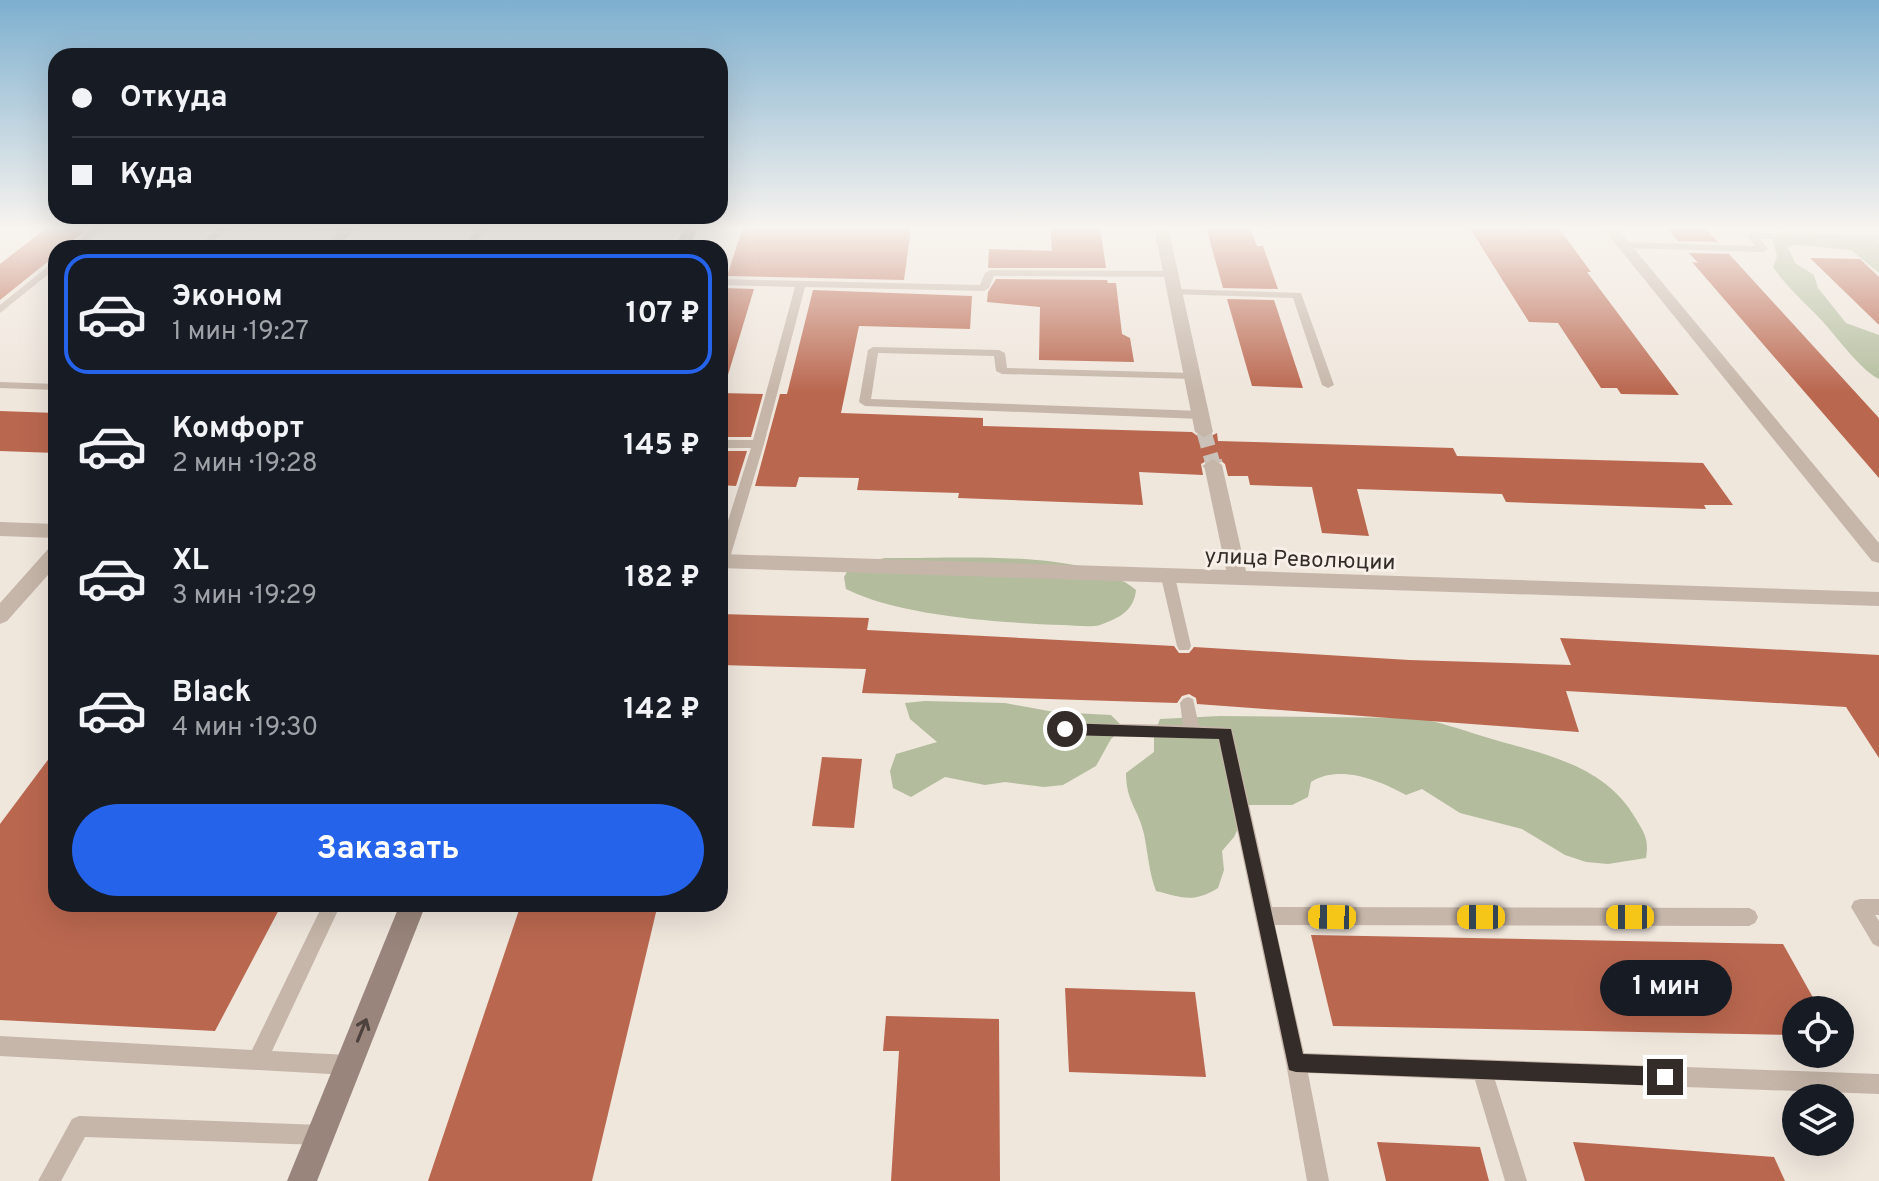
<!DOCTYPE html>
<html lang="ru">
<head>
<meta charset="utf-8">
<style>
	body { margin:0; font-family:Overpass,sans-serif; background:#242831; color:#f1f3f6; height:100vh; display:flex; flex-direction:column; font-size:30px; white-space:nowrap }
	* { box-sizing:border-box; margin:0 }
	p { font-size:26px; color:#9ea1a6 }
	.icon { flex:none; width:44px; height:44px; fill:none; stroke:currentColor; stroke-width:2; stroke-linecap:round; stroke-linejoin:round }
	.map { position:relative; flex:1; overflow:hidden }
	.sheet { position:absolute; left:48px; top:240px; width:680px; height:672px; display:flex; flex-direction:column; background:#171b24; border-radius:24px; box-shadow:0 8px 32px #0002 }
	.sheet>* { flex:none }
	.hud { position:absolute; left:48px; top:48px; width:680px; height:176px; border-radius:24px; box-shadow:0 8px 32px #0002; display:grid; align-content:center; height:176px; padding:0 24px; background:#171b24 }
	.controls { position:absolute; left:1782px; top:996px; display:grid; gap:16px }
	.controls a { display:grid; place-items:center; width:72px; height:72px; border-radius:50%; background:#171b24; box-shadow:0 8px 32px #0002; font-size:40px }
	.end { position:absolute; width:36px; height:36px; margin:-18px; border:10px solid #342c28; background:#fff; box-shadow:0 0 0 4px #fff }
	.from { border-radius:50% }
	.bubble { position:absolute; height:56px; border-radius:28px; background:#171b24; box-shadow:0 8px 32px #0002; font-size:26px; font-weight:700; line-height:56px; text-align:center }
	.car { position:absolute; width:24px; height:48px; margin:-24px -12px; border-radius:10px; box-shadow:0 0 6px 2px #0007; background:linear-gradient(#f5c518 24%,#345 0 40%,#f5c518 0 76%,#345 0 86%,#f5c518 0) }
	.hud b { display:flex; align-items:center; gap:28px; height:76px; font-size:30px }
	.hud b+b { border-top:2px solid #363941 }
	.hud i { width:20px; height:20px; background:#f1f3f6 }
	ul { padding:14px 0 0; list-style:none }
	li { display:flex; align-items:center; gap:24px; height:120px; margin:0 16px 12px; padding:0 8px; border:4px solid transparent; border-radius:24px }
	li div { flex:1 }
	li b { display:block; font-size:30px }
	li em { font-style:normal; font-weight:700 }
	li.active { border-color:#2563eb }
	li>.icon { width:72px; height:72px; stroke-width:1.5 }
	.action { display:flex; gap:16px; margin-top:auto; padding:16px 24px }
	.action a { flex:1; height:92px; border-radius:48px; background:#2563eb; color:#fff; font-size:32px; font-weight:700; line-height:92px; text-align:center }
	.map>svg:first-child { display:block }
	.green { fill:#b3bd9d }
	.building { fill:#ba674f }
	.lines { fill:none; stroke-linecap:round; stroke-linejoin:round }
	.street-tunnel-far1 { stroke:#cac1b8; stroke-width:15; stroke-dasharray:15 8; stroke-linecap:butt }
	.street-tunnel { stroke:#cac1b8; stroke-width:20; stroke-dasharray:20 10; stroke-linecap:butt }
	.lane { fill:#c6b6a9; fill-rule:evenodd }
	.street { fill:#c6b6a9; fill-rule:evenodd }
	.secondary { fill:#99857b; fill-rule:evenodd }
	.oneway { stroke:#4d423d }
	.route { fill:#342c28 }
	.labels { text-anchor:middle; stroke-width:6; stroke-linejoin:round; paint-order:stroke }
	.street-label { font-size:22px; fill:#342c28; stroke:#f7f0e8 }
</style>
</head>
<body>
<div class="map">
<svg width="1879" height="1181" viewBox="0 0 1879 1181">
	<rect width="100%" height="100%" fill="#efe6dc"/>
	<!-- green -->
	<g class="green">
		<path d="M1773,233L1835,234L1879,242V273L1851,250L1797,245L1788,247L1795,263L1814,275L1818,288L1846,323L1879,335V379C1862,371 1838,339 1825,324C1808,305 1788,289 1773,267L1777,256L1772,238Z"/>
		<path d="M885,558C950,559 1086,548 1136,590C1134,611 1119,618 1100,625C1089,628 1074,625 1063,625C1002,623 899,616 846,589L844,577L851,565Z"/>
		<path d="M925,701L1005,703L1054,712L1111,715L1124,728L1111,739L1096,766L1063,785L1044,787L1005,782L985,785L945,777L911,797L893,788L890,771L896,754L937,742L910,719L905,703Z"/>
		<path d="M1220,716L1417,718C1439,722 1460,729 1482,736C1540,754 1603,762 1636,819C1645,834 1649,840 1646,858L1608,864L1586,862L1565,855L1522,829L1460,813L1422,789L1406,795C1379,780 1339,764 1311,782L1308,797L1292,805H1249L1234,837L1222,851L1224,870L1218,888C1194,903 1183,898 1156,891C1149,872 1148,854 1144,834C1139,810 1126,802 1126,773L1154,752V735L1160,719Z"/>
	</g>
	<!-- building -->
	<g class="building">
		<path d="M743,227H911L904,280L727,276Z"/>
		<path d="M1050,227H1100L1106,268H988L989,249L1052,251Z"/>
		<path d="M1206,227H1250L1257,246H1263L1278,289L1223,288Z"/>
		<path d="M1469,227H1558L1591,272H1587L1679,395L1621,394L1617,388H1601L1558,323L1529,322Z"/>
		<path d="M1666,227H1704L1718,242L1678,241Z"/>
		<path d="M45,229L86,230L64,248H56V255L0,300V264Z"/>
		<path d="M1689,253L1729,254L1879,418V478L1692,262L1698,263Z"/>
		<path d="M1810,258L1860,259L1879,277V325Z"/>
		<path d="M996,279L1107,280L1108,283H1116L1122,334L1130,338L1134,362L1039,360L1040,307L987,302L988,292Z"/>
		<path d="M723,288L754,289L727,378L720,377V298Z"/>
		<path d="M813,290L972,296L970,329L859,326L841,413L983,418V426L1192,432L1203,440L1217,433L1218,441L1453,448L1457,456L1703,463L1733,505H1704L1706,509L1506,502L1502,494L1357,489L1369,536L1322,533L1312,487L1250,485L1248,476H1228L1225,464L1215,456L1201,464L1203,475L1139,472L1143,505L958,498L959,493L857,490L859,478L799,477L796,487L755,486L780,394H787Z"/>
		<path d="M1227,299L1274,300L1303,388L1252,386Z"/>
		<path d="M720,393L763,394L751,437H720Z"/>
		<path d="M0,411L56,413V453L0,451Z"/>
		<path d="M720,451H747L736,486L720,485Z"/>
		<path d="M720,614L869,618L867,630L1174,646L1179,653H1189L1194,647L1409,660L1571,665L1560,638L1879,655V758L1846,707L1566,691L1579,732L1197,704L1196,698L1189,694L1182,696L1177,703L862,693L866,669L720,665Z"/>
		<path d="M56,749V904H282L215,1031L0,1020V824Z"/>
		<path d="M822,757L862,759L854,828L812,826Z"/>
		<path d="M521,904H658L592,1181H428Z"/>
		<path d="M1311,935L1783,944L1820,1010H1796V1035L1333,1026Z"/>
		<path d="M1065,988L1195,992L1206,1077L1069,1072Z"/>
		<path d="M886,1016L999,1019L1000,1181H891L899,1051H883Z"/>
		<path d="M1377,1142L1480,1147L1489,1181H1386Z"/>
		<path d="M1573,1142L1774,1157L1785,1181H1585Z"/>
	</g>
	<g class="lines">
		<!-- street-tunnel-far1 -->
		<path class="street-tunnel-far1" d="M1204,432L1213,464"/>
		<!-- street-tunnel -->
		<path class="street-tunnel" d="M1212,462L1213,465"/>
		<!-- lane -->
		<g class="lane">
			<path d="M94,227H105L80,248H69Z"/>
			<path d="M219,227H229L207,248H196Z"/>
			<path d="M308,227H352L353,228L348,231L313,230Z"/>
			<path d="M477,227H487L472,248H462Z"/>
			<path d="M1752,233L1879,235V241L1760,239L1768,249L1763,252L1625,248L1620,245L1625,242L1755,246L1747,236Z"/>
			<path d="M56,260V268L0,313V305Z"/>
			<path d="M990,270L1171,271L1176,274L1171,277L994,276L989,288L984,291L805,287L764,444L729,561L727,564L720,565V546L751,448H720V440H753L795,287L720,285V279L980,285L985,273Z"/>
			<path d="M1175,289L1301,293L1334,385L1328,388L1322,385L1293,298L1171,294V290Z"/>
			<path d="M873,347L999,350L1005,353L1007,368L1194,373L1200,376L1194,379L1002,374L996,371L994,356L878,353L871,399L1201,411L1207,415L1201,419L865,406L859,402L868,350Z"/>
			<path d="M0,382L56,384V390L0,388Z"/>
			<path d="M1168,572L1175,577L1191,646L1189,650H1179L1177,646L1161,577Z"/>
			<path d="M1188,697L1193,699L1199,726L1231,728L1233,733L1272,907L1749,908L1755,911L1758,917L1755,923L1749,926L1275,925L1304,1053L1879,1074V1094L1495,1080L1527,1181H1505L1475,1080L1308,1073L1329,1181H1307L1286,1063L1218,739L1065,735L1059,734L1057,729L1059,724L1065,723L1183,725L1180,703L1183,699Z"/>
			<path d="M1860,899H1879V915H1875L1879,921V947L1873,944L1851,907L1854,901Z"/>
			<path d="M323,904H341L272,1051L348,1055L355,1058L358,1065L355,1072L348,1075L0,1056V1036L252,1050Z"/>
			<path d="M79,1116L321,1125L328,1128L331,1135L328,1142L321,1145L85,1137L61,1181H38L72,1119Z"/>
		</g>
		<!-- street -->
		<g class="street">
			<path d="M342,227H356L338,248H323Z"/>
			<path d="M1154,227H1168L1213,432L1204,437L1195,432Z"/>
			<path d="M1602,227H1616L1879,543V563L1872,561Z"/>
			<path d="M1213,459L1222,465L1246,571L1879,592V606L720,568V554L1226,570L1204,465Z"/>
			<path d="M0,522L56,524V538L0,536Z"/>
			<path d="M56,546V566L7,621L0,624V603L49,548Z"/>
		</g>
		<!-- secondary -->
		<g class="secondary">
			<path d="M684,227H698L689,248H675Z"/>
			<path d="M400,904H426L317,1181H287Z"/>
		</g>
	</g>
	<!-- one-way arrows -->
	<defs><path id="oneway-shaft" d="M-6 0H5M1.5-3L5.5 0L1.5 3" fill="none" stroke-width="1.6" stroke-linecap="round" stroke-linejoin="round" transform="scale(2)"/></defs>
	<use class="oneway" href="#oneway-shaft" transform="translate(362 1030) rotate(-68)"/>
	<!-- sky -->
	<linearGradient id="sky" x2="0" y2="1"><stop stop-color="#7dafcf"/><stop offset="0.58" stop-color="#f8f4ef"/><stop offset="1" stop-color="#f8f4ef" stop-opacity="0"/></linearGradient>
	<rect width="1879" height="392" fill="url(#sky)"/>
	<!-- route -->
	<path class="route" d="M1065,723L1231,729L1303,1054L1665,1067L1672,1070L1675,1077L1672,1083L1665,1086L1296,1072L1289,1070L1219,739L1065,735L1058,729Z"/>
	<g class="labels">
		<!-- street labels -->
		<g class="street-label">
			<text transform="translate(1300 558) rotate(2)" y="8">улица Революции</text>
		</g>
	</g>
</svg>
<div class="controls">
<a><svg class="icon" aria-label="locate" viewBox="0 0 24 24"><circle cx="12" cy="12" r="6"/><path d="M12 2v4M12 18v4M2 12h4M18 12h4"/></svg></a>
<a><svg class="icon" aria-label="layers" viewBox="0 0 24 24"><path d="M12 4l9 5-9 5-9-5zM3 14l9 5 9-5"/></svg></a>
</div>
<i class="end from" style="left:1065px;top:729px"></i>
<i class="end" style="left:1665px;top:1077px"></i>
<div class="bubble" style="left:1600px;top:960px;width:132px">1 мин</div>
<i class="car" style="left:1332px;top:917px;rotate:271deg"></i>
<i class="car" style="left:1481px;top:917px;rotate:270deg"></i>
<i class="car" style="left:1630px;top:917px;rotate:270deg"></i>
<div class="hud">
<b><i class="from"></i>Откуда</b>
<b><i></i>Куда</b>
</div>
<section class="sheet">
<ul>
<li class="active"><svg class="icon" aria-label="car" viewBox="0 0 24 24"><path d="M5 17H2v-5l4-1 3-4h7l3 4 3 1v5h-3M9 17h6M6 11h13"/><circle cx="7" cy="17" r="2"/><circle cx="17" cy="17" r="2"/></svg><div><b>Эконом</b><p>1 мин · 19:27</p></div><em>107 ₽</em></li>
<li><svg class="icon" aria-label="car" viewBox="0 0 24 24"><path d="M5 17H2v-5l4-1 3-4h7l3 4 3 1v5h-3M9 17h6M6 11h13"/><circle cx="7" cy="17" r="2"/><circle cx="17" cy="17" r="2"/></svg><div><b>Комфорт</b><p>2 мин · 19:28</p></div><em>145 ₽</em></li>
<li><svg class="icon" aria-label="car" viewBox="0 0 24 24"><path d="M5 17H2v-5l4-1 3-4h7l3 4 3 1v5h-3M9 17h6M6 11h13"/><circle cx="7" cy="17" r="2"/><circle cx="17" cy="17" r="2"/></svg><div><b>XL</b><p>3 мин · 19:29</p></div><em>182 ₽</em></li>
<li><svg class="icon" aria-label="car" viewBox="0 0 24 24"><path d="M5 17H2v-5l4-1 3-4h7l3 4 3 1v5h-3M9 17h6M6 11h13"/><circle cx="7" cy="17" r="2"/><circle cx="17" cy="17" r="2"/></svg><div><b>Black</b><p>4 мин · 19:30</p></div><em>142 ₽</em></li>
</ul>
<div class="action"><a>Заказать</a></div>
</section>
</div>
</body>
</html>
